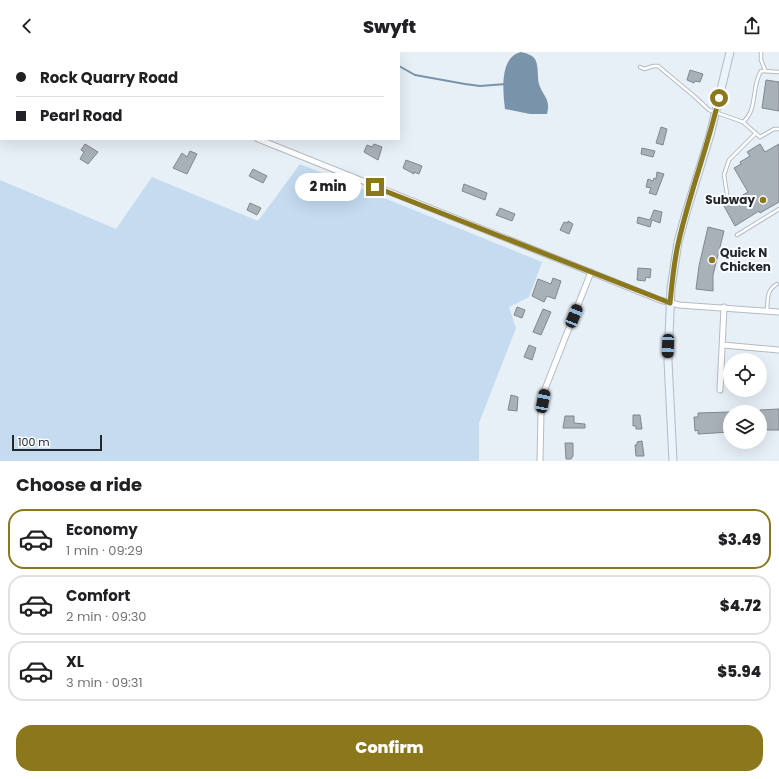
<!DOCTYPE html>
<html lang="en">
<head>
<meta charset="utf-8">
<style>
	body { margin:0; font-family:Poppins,sans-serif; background:#f2f2f2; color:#202124; height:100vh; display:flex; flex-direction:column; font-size:15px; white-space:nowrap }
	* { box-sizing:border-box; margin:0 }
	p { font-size:13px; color:#757577 }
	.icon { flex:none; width:22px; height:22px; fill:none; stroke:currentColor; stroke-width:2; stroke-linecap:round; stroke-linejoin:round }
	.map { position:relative; height:409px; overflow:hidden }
	.drawer { display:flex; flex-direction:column; background:#fff; flex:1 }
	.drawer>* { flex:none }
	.top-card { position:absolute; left:0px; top:0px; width:400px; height:88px; box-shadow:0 4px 16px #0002; display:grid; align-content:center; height:88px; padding:0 16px; background:#fff }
	.fabs { position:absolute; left:723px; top:301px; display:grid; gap:8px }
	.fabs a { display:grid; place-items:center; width:44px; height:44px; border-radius:50%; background:#fff; box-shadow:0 4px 16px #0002; font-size:20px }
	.scale { position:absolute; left:12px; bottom:10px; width:90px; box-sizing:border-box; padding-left:4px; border:2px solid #25282a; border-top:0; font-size:11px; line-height:14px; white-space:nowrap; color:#25282a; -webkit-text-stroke:3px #f9fcff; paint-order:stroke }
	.end { position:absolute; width:18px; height:18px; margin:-9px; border:5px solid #8b771c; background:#fff; box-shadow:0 0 0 2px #fff }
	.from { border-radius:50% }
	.bubble { position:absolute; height:28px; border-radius:14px; background:#fff; box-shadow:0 4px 16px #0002; font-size:13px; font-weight:800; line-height:28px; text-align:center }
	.car { position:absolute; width:12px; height:24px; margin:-12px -6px; border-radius:5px; box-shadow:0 0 3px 1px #0007; background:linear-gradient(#222 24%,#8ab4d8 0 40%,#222 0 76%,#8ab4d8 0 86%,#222 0) }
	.top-card b { display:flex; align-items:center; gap:14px; height:38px; font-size:15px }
	.top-card b+b { border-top:1px solid #e0e0e0 }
	.top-card i { width:10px; height:10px; background:#202124 }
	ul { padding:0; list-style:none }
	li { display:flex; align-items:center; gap:12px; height:60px; margin:0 8px 6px; padding:0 8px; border:2px solid #e0e0e0; border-radius:16px }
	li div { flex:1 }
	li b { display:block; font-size:15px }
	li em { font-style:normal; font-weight:800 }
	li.current { border-color:#8b771c }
	li>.icon { width:36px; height:36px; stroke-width:1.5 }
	h2 { padding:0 16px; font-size:18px; line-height:48px }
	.action { display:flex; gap:8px; margin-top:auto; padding:8px 16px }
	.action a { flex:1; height:46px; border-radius:16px; background:#8b771c; color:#fff; font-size:16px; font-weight:800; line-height:46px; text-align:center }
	header { display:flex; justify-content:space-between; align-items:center; height:52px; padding:0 16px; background:#fff; font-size:18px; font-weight:800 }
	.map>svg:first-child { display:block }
	.green { fill:#c4dbf0 }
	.water { fill:#7993aa }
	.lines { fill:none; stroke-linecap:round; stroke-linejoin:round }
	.stream { stroke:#7993aa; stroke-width:2 }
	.building { fill:#a9b1b8; stroke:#80878e }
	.service-casing { stroke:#b4bcc3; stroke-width:4.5 }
	.minor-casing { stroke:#b4bcc3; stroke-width:7 }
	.secondary-casing { stroke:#b4bcc3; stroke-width:9 }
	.service { stroke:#fff; stroke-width:2.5 }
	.minor { stroke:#fff; stroke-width:5 }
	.secondary { stroke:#e9f4fe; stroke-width:7 }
	.route { stroke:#8b771c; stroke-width:5 }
	.poi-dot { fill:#8b771c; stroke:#f9fcff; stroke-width:1.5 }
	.labels { text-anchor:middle; stroke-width:4; stroke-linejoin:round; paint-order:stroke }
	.poi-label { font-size:12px; font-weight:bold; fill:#25282a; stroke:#f9fcff; text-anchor:end }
</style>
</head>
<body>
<header><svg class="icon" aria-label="back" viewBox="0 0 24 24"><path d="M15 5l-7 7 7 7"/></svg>Swyft<svg class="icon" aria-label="share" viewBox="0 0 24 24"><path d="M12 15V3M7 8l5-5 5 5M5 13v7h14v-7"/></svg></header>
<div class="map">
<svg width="779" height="409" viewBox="0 0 779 409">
	<rect width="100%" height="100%" fill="#e7eff7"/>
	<!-- green -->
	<path class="green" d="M300,112L542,210L529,245L509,255L516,276L479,371V409H0V128L116,177L152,125L258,169Z"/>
	<!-- water -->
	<path class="water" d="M521,0C526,1 532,3 535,7C539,14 537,25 539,32C543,45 551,46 547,62H530L505,57C503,40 499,5 521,0Z"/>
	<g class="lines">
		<!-- stream -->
		<g class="stream">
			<path d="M381,0V1"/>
			<path d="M399,14L415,23L465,32L480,34L506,32"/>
		</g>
	</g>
	<!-- building -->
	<g class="building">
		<path d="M690,18L703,22L700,30L695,29L694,31L687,28Z"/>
		<path d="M766,28L779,30V59L762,56Z"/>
		<path d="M661,75L667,77L663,93L656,91Z"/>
		<path d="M85,92L98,100L88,112L80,107L84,100L81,98Z"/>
		<path d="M374,92L382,95L378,108L364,100L367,93L372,95Z"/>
		<path d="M760,92L765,100L779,92V150L760,161L759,159L735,174L724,154L748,140L734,116L741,112L740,110L750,104L747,100Z"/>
		<path d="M642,96L655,99L653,105L641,102Z"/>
		<path d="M190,99L197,102L187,122L173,116L182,101L187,105Z"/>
		<path d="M406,108L422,114L419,122L414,120V122L403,116Z"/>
		<path d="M253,117L267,124L263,131L249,124Z"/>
		<path d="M657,120L664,122L656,143L649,141L651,136L646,135L648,127L653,129L654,126L656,127Z"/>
		<path d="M464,132L487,141L485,148L462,139Z"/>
		<path d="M250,151L261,156L257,163L247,158Z"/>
		<path d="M500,156L515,162L512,169L496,163Z"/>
		<path d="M654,158L662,160L660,171L652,168L650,175L637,171L638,165L650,168Z"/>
		<path d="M568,169L573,172L569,182L560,178L564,170L568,171Z"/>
		<path d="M708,175L724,179L713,223V239L696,237L699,214Z"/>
		<path d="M638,216L651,217L650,226L646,225L645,229L637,228Z"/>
		<path d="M553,226L561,229L555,247L547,244L544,250L532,244L538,227L551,232Z"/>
		<path d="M517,255L525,258L522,266L514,263Z"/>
		<path d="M543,257L551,260L541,283L533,280Z"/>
		<path d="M529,293L536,296L532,308L524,305Z"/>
		<path d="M511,343L518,345L517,359L508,358Z"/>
		<path d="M779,357V378H760V358Z"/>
		<path d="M730,360V380L698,382V378L695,379L694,365H698V361Z"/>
		<path d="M633,363H640L642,377H636V374H633Z"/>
		<path d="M565,364H574V371L585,372V376H563Z"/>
		<path d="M642,389L644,404H636L635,393H637V390Z"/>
		<path d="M565,391H573V404L571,407H566Z"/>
	</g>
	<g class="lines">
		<!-- service casing -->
		<g class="service-casing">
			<g id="service">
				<path d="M761,0V8L765,18"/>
				<path d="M143,1V0"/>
				<path d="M640,15L644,17L654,14H658L694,44L709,58L743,70C758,58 751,35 761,19L779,20"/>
				<path d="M743,70L760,85L774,77H779"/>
				<path d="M727,142L724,123L729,108L756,81"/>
				<path d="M737,183L779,157"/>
				<path d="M767,259C768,248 766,238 777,232"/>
			</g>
		</g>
		<!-- minor casing -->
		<g class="minor-casing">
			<g id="minor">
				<path d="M83,0L85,1"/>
				<path d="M258,87L660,248L679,253L779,260"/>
				<path d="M723,293L779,298"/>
				<path d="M720,338L724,255"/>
				<path d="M540,409L541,360L545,337L591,220"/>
			</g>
		</g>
		<!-- secondary casing -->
		<g class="secondary-casing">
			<path id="secondary" d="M673,409L668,309L671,236L678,190L686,161L710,83L730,0"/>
		</g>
		<!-- service -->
		<use href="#service" class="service"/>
		<!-- minor -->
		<use href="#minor" class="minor"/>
		<!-- secondary -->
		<use href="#secondary" class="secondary"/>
	</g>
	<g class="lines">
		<!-- route -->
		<path class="route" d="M375,135L670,251C672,230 674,208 679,188C690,140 708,94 719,46"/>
	</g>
	<!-- markers -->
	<g class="poi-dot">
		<circle cx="763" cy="148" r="4"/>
		<circle cx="712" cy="208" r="4"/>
	</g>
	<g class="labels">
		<!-- poi labels -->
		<g class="poi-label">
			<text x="755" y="152">Subway</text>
			<text x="720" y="205" text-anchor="start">Quick N<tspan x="720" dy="14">Chicken</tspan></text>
		</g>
	</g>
</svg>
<div class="fabs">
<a><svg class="icon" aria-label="locate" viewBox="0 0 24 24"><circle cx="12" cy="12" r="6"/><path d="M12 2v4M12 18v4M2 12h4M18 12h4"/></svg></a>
<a><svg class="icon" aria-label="layers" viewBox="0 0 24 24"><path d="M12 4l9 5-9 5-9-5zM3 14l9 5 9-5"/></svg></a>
</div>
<div class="scale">100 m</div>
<i class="end from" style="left:719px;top:46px"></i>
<i class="end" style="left:375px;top:135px"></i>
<div class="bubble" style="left:295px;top:121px;width:66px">2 min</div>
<i class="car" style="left:574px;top:264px;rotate:22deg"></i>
<i class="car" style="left:668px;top:294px;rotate:182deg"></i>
<i class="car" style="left:543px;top:349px;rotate:11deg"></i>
<div class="top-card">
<b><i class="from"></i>Rock Quarry Road</b>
<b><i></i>Pearl Road</b>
</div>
</div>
<section class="drawer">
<h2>Choose a ride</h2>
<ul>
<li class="current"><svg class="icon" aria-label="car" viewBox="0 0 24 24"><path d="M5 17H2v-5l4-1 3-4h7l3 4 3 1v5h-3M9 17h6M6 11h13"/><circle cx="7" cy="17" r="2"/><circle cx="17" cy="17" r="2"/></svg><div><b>Economy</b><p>1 min · 09:29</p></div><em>$3.49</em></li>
<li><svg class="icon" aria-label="car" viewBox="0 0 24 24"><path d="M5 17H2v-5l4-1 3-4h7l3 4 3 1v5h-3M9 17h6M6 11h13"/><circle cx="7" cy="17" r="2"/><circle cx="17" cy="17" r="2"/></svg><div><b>Comfort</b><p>2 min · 09:30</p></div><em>$4.72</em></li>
<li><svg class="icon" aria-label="car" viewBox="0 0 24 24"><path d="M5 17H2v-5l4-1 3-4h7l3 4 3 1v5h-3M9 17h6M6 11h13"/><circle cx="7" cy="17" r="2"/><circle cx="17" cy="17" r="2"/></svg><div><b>XL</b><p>3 min · 09:31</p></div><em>$5.94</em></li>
</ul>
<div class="action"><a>Confirm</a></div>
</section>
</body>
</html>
